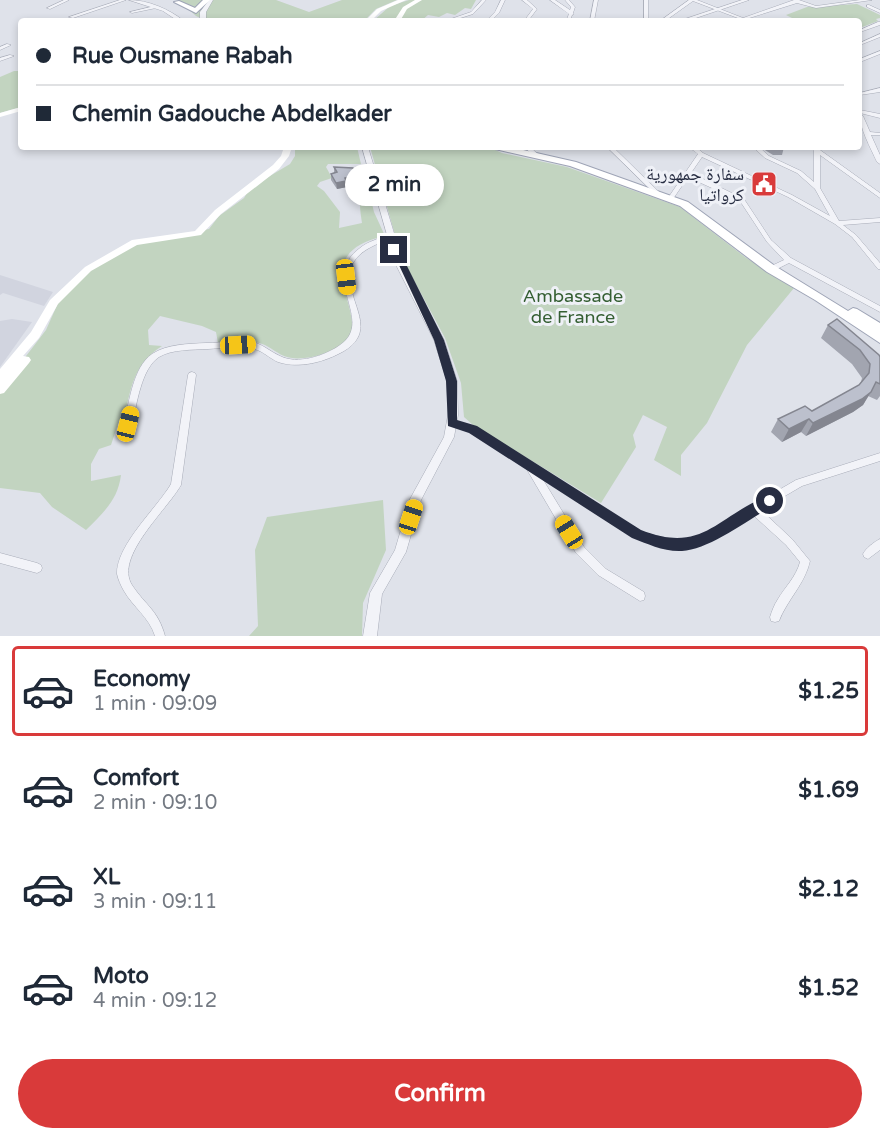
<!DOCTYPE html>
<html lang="en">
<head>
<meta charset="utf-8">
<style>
	body { margin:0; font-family:"Varela Round","Noto Naskh Arabic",sans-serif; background:#f2f2f3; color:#1f2937; height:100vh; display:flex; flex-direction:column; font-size:22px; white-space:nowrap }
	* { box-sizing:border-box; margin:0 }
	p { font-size:20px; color:#747a83 }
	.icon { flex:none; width:33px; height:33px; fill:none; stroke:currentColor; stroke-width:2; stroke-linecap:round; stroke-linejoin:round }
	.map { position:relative; height:636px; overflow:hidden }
	.drawer { display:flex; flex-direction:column; background:#fff; flex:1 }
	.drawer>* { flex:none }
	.hud { position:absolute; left:18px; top:18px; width:844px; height:132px; border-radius:6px; box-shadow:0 3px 9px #0003; display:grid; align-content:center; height:132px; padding:0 18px; background:#fff }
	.end { position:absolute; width:27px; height:27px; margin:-14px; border:8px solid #272d42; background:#fff; box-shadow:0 0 0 3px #fff }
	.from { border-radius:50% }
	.bubble { position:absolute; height:42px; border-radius:21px; background:#fff; box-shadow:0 3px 9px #0003; font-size:20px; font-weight:800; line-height:42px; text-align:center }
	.car { position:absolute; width:18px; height:36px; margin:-18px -9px; border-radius:8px; box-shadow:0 0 4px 2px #0007; background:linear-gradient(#f5c518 24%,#345 0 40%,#f5c518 0 76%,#345 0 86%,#f5c518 0) }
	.hud b { display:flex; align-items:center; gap:21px; height:57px; font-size:22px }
	.hud b+b { border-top:2px solid #e0e1e3 }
	.hud i { width:15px; height:15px; background:#1f2937 }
	ul { padding:10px 0 0; list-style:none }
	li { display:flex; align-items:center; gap:18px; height:90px; margin:0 12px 9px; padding:0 6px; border:3px solid transparent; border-radius:6px }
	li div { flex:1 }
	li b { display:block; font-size:22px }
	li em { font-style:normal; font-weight:800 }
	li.on { border-color:#d93a3a }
	li>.icon { width:54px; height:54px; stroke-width:1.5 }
	.button { display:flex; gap:12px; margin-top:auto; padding:12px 18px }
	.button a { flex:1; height:69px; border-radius:36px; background:#d93a3a; color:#fff; font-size:24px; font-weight:800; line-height:69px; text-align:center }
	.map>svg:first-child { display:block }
	.built { fill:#d1d4df }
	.green { fill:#c2d4c0 }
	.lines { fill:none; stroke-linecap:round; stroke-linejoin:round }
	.minor-casing { stroke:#a8acb8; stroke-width:1 }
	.tertiary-casing { stroke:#a8acb8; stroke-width:1 }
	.primary-casing { stroke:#9ea4b6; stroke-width:2 }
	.minor { fill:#f2f3f8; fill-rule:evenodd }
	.tertiary { fill:#f2f3f8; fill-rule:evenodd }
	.secondary { fill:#fff; fill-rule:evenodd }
	.primary { fill:#fff; fill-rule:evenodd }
	.wall { fill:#a2a5b0 }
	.shaded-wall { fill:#848690 }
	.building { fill:#bcc0cd; stroke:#848690; stroke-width:1.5 }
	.route { fill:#272d42 }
	.labels { text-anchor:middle; stroke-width:6; stroke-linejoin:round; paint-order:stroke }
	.poi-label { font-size:18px; fill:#272d42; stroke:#eff1f7; text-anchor:end }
	.park-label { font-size:18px; fill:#355f33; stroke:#eff1f7 }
</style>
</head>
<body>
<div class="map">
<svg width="880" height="636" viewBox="0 0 880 636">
	<rect width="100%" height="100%" fill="#dfe2ea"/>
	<!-- built -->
	<g class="built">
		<path d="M0,275L53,292L44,306L3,293L0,295Z"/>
		<path d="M12,319L32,322L0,367V321Z"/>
	</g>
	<!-- green -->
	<g class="green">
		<path d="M178,0H276L309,12L342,0H397L376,9L364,21H207L196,16Z"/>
		<path d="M409,0H476L471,9L465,8L455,15L447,13L439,17L428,15L421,21H373L390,6Z"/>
		<path d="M857,4L880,15V18L876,19L878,21L860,28V21H798L786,15L807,7Z"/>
		<path d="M14,71H21V107L0,113V77Z"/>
		<path d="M295,147H357L361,164H328L326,167L332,178L320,182L317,186L324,191L340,212L339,228L362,223C360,210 357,192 367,183L374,212L385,236C300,254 374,318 345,342C331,354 300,363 284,356C275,352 268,345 259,343C246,339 232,342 218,343L216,332L202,326L160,316L148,330L149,345L162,346C133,365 131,388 124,419L119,421L111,445L99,449L91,464V481L121,475C118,500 103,513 86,530L52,507L40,493L0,488V390L46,330L58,303L84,274L143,241L209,229L219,216L244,198L250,188L290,164L295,156Z"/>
		<path d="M370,147H489L502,153L567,167L680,207L745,257L794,288L747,345L707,423L681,455V476L654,460L667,427L643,415L633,435L636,447L601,503L473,425L464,417L461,383L445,338L401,256Z"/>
		<path d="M383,500L386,550L363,603L362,636H249L258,626L255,550L267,517Z"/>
	</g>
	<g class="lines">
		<!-- minor casing -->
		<g class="minor-casing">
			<g id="minor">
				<path d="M64,0H69L50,9L47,8Z"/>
				<path d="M120,0H126L73,18L69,17Z"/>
				<path d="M482,0H486L473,14L451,21H445L471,12Z"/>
				<path d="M501,0H505L499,13L491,21H486L495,12Z"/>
				<path d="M522,0H527L537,9L528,21H524L533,9Z"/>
				<path d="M550,0H555L570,10L571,7L565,0H569L575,7L573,13L574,14L572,15L570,21H566L569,14Z"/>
				<path d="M594,0H598L594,21H590Z"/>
				<rect x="644" y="0" width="4" height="21"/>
				<path d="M689,0H697L743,18L794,0H799L816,6L860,0H872L816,8L797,3L743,20L693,1L665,21H660Z"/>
				<path d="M867,5H869L880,10V13L867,7Z"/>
				<path d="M155,6L157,7L156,8L132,13L130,12Z"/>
				<path d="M179,19L181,20V21H124L126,20Z"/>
				<path d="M878,22H880V25L860,32V30Z"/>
				<path d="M880,34V37L860,45V43Z"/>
				<path d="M7,44L11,45L0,50V47Z"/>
				<path d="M880,51V54L860,62V59Z"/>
				<path d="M10,55L14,56L0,61V58Z"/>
				<path d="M880,88V92L860,95V93Z"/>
				<path d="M860,110L880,114V118L860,113Z"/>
				<path d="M860,114L863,116L870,132L880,133V135H871L880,155V164L877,162C871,149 859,127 860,114Z"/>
				<path d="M524,147H530L540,156L537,158L535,157Z"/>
				<path d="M607,147H613L659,192V194H655Z"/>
				<path d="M689,147H696L703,153L792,195L830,216L815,189L797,173L765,158L753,147H759L769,156L801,171L814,182V151L813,150L814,147H820V150L880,193V198L820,155V188L839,221L880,218V222L843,225L856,235L880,263V269H878L852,237L835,224L788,197L702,157L691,173L744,199L771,240L791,258L880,306V312L789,263L773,271H769L768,269L769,267L784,260L767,242L740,201L688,177L673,199H669L668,198L698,154Z"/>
				<path d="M389,235L391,236L392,237L391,238C378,244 361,249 353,263C353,263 351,271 351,272C345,301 380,329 344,351C325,362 299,369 278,362C269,358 263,351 254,349C239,345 223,348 208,349C193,350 172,349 159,357C141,369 137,404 132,424L131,426L128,427L125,426L124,424C129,403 133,367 152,354C167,344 188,344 206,343C222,343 240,339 256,343C265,346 271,352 280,356C297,365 325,356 340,345C376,320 318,279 360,248C367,242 380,238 389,235Z"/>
				<path d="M192,372L195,373L196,375L181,485C167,510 114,557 132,585C146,606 158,610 165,636H155C149,617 133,607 124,591C121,586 118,579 117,574C116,545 157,508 171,484L188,375L189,373Z"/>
				<path d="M451,420L476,427L640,531C660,538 678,541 698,537L796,480L880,453V461L802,486L761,510L792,539L810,561C805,584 787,600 779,621L775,622L771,621L770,617C772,611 774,605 778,599C785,587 796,577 800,562L786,545L753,515L703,544L684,548H668L653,544L634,537L542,478L584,547L606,569L644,592L645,596L644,600L640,601L598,575L576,553L526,468L470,432L448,425L447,423L448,421Z"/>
				<path d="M880,539V550L868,559L864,557L863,554C866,548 874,542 880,539Z"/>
				<path d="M0,553L37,563L41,565L42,568L41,571L37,573L0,563Z"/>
			</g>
		</g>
		<!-- tertiary casing -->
		<g class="tertiary-casing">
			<g id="tertiary">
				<path d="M129,0C148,0 169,9 184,21H178L163,11Z"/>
				<path d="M209,0H213L206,12V21H200V12Z"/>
				<path d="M742,0H749L687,21H679Z"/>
				<path d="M362,147H368L403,263L444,340L457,381L458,415L454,437L421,500L406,552L382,594L377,636H363L370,593L395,550L410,499L444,437L448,415L447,381L434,340L395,263Z"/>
			</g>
		</g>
		<!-- primary casing -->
		<g class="primary-casing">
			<g id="primary">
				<path d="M203,0H210L196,13L174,2L179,1L195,8Z"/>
				<path d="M493,147H510L576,162L688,202L775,266L848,311L853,308L857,309L880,323V343L815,300L767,272L680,206L570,166L495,149Z"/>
			</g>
		</g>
		<!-- minor -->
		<use href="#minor" class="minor"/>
		<!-- tertiary -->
		<use href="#tertiary" class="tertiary"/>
		<!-- secondary -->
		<g class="secondary">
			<path d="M398,0H406L381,11L371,21H365L377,9Z"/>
			<path d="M415,0H422L407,9L400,21H394L403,7Z"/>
			<path d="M21,107V111L0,117V113Z"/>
			<path d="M284,147H292L289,156L279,169L221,214L201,235L137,245L91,271L58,304L39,338L23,356L29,357L31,360L29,363L4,393L0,394V369L31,332L50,300L85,267L132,240L195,231L215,210L273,165L281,156Z"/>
		</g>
		<!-- primary -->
		<use href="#primary" class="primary"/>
	</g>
	<!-- wall -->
	<g class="wall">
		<path d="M760,147H784L782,155H773Z"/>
		<path d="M334,167L358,182L346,184L347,187L337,189L331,180V174L334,173Z"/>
		<path d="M828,325L880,357V396L877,400L868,396L863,405L853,412L806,436L801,432L782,442L771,432L778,419L812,411L859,385L861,382L862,378L852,364L821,338Z"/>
	</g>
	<!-- shaded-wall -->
	<g class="shaded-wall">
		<path d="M357,175L358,182L346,184L347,187L337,189L336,183L345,178Z"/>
		<path d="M871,392L863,405L853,412L806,436L813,423Z"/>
		<path d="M809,419L801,432L782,442L789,429Z"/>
	</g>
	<!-- building -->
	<g class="building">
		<path d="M334,167L353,168L357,175L345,178L346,181L336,183L331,174L337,172Z"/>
		<path d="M837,319L879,355L880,357V384L876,382L871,392L862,399L813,423L809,419L789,429L778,419L805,406L812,411L859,385L869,373L870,364L860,350L828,325Z"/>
	</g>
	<!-- route -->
	<path class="route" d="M391,248L399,250L444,340L457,381V420L477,426L641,530C704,555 717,515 770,495L776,501L774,505C750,519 709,550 682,551C664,552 648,544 632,538L469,433L448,426L446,381L434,340Z"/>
	<!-- icons -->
	<defs>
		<g id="civic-square" transform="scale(1.35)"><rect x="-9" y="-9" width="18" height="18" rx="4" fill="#d93a3a" stroke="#eff1f7"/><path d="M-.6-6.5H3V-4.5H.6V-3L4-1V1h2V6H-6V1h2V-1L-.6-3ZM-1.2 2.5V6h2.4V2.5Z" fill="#fff"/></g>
	</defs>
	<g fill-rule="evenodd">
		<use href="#civic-square" x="764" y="184"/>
	</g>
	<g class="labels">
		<!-- poi labels -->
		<g class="poi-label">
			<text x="744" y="180">سفارة جمهورية<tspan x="744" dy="21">كرواتيا</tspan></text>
		</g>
		<!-- park labels -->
		<g class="park-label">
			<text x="573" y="302">Ambassade<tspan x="573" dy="21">de France</tspan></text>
		</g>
	</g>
</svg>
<i class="end from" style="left:770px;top:501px"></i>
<i class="end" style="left:394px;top:250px"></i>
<div class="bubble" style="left:345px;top:164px;width:99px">2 min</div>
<i class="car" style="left:346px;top:277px;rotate:173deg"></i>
<i class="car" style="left:238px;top:345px;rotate:87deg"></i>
<i class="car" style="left:128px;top:424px;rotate:14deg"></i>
<i class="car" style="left:411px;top:517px;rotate:18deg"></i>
<i class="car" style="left:569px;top:532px;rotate:328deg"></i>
<div class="hud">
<b><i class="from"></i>Rue Ousmane Rabah</b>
<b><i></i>Chemin Gadouche Abdelkader</b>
</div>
</div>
<section class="drawer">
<ul>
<li class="on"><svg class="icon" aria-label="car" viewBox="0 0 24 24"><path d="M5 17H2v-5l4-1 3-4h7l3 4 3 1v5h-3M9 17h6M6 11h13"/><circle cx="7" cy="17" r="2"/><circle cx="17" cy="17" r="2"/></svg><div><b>Economy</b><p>1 min · 09:09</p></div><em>$1.25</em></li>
<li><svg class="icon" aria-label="car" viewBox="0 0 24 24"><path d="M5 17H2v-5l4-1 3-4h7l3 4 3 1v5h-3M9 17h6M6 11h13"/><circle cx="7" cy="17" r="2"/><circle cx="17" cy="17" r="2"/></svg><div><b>Comfort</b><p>2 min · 09:10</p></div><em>$1.69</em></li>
<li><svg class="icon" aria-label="car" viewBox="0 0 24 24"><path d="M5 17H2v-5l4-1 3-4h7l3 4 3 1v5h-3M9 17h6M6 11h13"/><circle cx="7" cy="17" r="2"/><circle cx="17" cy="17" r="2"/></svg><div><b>XL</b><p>3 min · 09:11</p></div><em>$2.12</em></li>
<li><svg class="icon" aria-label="car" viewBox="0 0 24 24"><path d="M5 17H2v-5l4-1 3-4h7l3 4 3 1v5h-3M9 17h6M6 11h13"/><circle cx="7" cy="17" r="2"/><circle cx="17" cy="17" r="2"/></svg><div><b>Moto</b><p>4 min · 09:12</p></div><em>$1.52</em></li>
</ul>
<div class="button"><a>Confirm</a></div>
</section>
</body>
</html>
